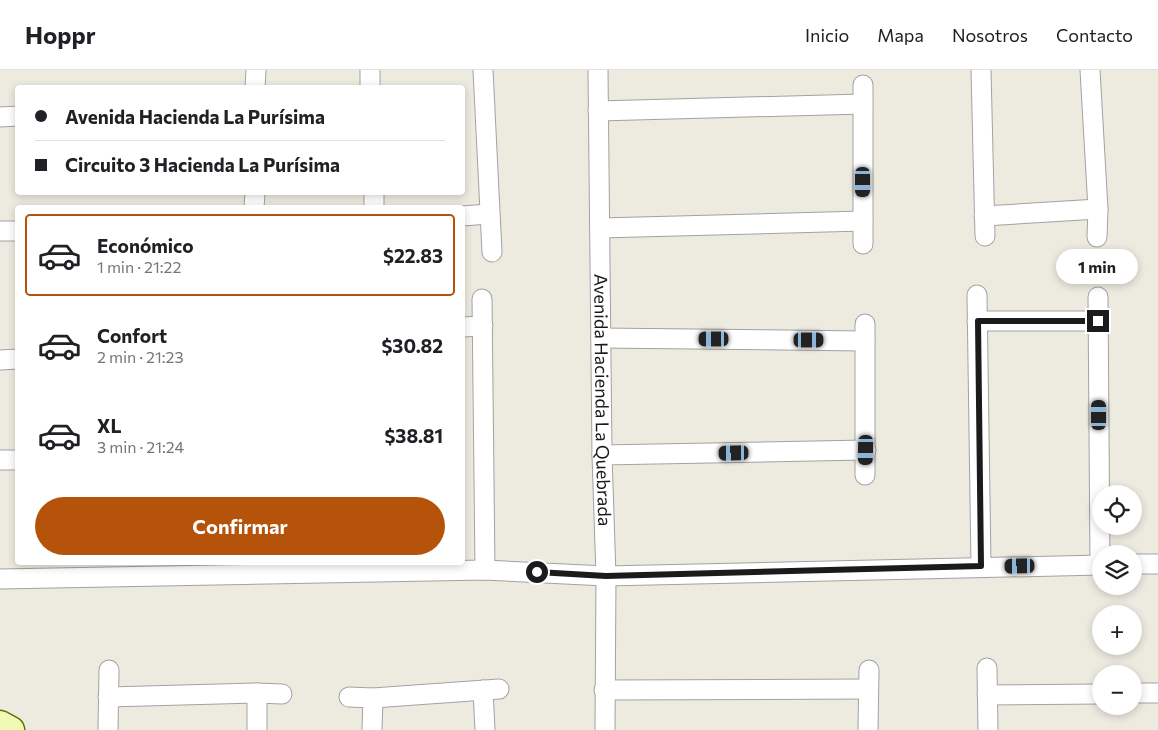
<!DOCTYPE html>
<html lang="es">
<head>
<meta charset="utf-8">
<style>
	body { margin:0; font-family:Commissioner,sans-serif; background:#f2f2f2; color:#202124; height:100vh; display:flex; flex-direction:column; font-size:19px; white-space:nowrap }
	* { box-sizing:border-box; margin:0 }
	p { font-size:16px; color:#757577 }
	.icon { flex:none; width:28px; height:28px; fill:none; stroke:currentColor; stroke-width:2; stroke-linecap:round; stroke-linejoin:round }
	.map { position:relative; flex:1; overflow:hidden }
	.panel { position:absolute; left:15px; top:135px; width:450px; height:360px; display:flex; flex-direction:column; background:#fff; border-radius:5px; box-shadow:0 2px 8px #0003 }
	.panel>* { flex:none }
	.top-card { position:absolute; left:15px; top:15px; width:450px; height:110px; border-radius:5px; box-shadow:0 2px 8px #0003; display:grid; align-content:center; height:110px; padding:0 20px; background:#fff }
	.buttons { position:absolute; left:1092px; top:415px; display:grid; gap:10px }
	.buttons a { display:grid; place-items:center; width:50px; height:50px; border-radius:50%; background:#fff; box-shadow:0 2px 8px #0003; font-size:25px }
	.end { position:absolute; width:22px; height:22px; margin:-11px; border:6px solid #1b1b1b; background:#fff; box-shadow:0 0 0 2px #fff }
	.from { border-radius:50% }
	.bubble { position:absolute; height:35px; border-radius:18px; background:#fff; box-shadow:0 2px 8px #0003; font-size:16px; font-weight:700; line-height:35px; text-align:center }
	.car { position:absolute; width:15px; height:30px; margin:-15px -8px; border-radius:6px; box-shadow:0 0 4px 1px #0007; background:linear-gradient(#222 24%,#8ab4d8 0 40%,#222 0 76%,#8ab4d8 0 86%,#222 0) }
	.top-card b { display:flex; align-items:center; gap:18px; height:48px; font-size:19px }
	.top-card b+b { border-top:1px solid #e0e0e0 }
	.top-card i { width:12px; height:12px; background:#202124 }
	ul { padding:9px 0 0; list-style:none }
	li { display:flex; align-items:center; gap:15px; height:82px; margin:0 10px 8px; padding:0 10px; border:2px solid transparent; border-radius:5px }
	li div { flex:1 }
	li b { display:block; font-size:19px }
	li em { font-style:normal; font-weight:700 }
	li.selected { border-color:#b45309 }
	li>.icon { width:45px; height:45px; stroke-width:1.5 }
	.button { display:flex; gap:10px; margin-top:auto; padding:10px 20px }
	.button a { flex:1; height:58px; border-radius:30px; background:#b45309; color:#fff; font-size:20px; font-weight:700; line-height:58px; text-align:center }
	header { display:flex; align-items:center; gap:30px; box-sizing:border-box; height:70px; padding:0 25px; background:#fff; border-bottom:1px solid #e0e0e0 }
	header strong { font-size:24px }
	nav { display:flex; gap:28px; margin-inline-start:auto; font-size:18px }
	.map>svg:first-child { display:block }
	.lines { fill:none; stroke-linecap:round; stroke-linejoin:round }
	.street-casing { stroke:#a2a2a2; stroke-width:21 }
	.secondary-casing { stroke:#5e7103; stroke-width:29 }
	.street { stroke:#fff; stroke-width:19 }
	.secondary { stroke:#f1fab2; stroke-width:26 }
	.route { stroke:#1b1b1b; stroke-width:6 }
	.labels { text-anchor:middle; stroke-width:4.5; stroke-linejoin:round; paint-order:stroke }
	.street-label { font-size:18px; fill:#1b1b1b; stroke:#fff }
</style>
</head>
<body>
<header>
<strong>Hoppr</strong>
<nav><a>Inicio</a><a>Mapa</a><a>Nosotros</a><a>Contacto</a></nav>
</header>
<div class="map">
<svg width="1158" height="660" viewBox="0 0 1158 660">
	<rect width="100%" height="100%" fill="#edeae0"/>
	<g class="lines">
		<!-- street casing -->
		<g class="street-casing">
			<g id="street">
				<path d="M370,0V18"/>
				<path d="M483,0L492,182"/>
				<path id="s1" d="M598,0L602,385L606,506L605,660"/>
				<path d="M981,0L985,166"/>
				<path d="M1090,0L1098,139L1097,167"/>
				<path d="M255,18L256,0"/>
				<path d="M598,41L863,34"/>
				<path d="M0,47L18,46"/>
				<path d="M374,122V138"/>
				<path d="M254,138L255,122"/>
				<path d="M462,146L489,144"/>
				<path d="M984,146L1098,139"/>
				<path d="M600,158L863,151"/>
				<path d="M0,161H18"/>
				<path d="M863,174V15"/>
				<path d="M977,225L981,496"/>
				<path d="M1098,227L1100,495"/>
				<path d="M482,229L485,500"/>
				<path d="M977,251H1098"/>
				<path d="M462,257L483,256"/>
				<path d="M601,268L865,271"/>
				<path d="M0,290L18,289"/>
				<path d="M602,385L866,380"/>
				<path d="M0,390H18"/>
				<path d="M865,405V254"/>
				<path d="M1134,494H1158"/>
				<path d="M0,509L485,500L606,506L1101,495"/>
				<path d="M987,598L988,660"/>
				<path d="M483,620L485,660"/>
				<path d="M604,620L868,619"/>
				<path d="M1134,623H1158"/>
				<path d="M987,625L1101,624"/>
				<path d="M108,627L257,623L282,624"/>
				<path d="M349,627L373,628L499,619"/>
				<path d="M108,660L109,600"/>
				<path d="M257,660V623"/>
				<path d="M372,660L373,628"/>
				<path d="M868,660L869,600"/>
			</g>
		</g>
		<!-- secondary casing -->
		<g class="secondary-casing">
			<path id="secondary" d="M0,654L11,660"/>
		</g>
		<!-- street -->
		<use href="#street" class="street"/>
		<!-- secondary -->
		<use href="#secondary" class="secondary"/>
	</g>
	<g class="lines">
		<!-- route -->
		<path class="route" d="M537,502L606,506L981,496L978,251H1098"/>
	</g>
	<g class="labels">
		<!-- street labels -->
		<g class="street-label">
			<text dy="6" stroke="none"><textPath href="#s1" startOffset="330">Avenida Hacienda La Quebrada</textPath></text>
		</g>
	</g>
</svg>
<div class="buttons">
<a><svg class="icon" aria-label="locate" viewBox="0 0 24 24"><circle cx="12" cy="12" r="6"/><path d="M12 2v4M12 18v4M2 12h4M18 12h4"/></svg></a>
<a><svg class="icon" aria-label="layers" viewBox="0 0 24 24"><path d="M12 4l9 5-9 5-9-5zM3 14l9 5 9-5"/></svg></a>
<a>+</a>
<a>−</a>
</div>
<i class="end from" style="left:537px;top:502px"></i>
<i class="end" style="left:1098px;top:251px"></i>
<div class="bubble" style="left:1056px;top:179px;width:82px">1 min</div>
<i class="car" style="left:863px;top:112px;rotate:180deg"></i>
<i class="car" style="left:714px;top:269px;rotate:270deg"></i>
<i class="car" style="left:809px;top:270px;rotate:90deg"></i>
<i class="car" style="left:1099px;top:345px;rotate:0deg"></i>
<i class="car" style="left:866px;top:380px;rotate:181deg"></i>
<i class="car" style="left:734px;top:383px;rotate:269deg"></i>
<i class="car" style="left:1020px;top:496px;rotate:269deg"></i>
<div class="top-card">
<b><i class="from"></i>Avenida Hacienda La Purísima</b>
<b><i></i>Circuito 3 Hacienda La Purísima</b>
</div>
<section class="panel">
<ul>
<li class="selected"><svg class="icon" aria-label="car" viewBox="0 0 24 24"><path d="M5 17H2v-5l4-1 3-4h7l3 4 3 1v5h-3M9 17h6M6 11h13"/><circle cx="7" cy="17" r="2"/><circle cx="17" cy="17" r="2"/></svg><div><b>Económico</b><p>1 min · 21:22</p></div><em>$22.83</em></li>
<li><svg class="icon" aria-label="car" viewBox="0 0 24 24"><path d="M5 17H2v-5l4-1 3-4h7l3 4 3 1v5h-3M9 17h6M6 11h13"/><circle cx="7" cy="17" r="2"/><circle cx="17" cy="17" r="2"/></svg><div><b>Confort</b><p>2 min · 21:23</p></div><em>$30.82</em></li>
<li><svg class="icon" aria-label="car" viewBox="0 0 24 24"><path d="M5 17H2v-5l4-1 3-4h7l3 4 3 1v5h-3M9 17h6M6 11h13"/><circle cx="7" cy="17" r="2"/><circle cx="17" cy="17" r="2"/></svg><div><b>XL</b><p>3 min · 21:24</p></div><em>$38.81</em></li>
</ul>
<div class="button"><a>Confirmar</a></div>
</section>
</div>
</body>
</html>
